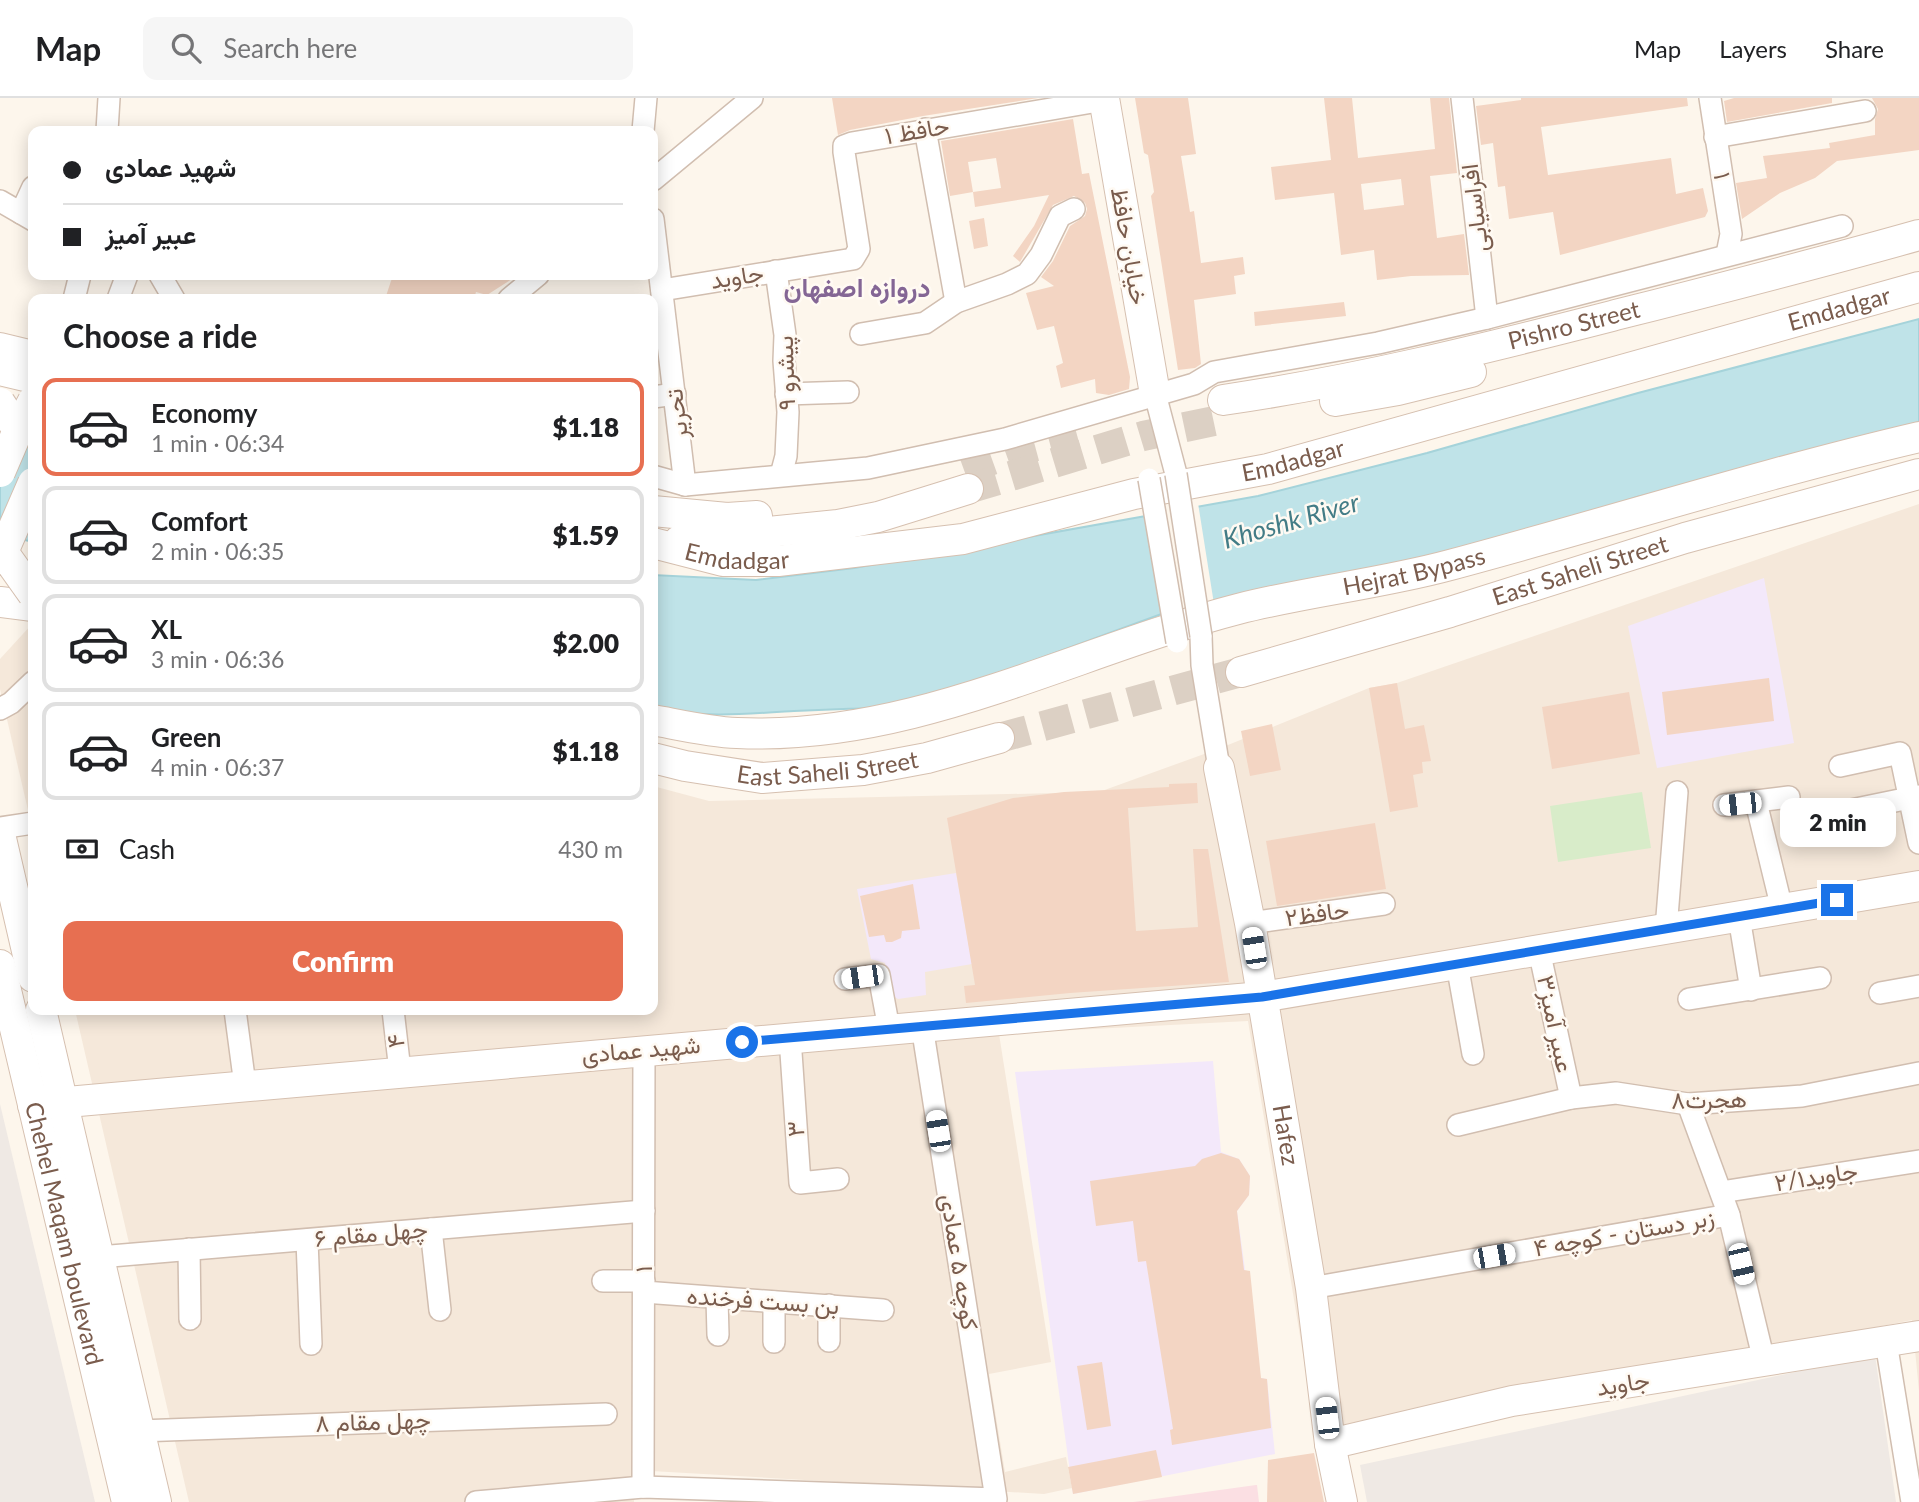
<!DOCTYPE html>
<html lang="en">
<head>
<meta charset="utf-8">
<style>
	body { margin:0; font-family:Lato,Vazirmatn,sans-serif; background:#f6f6f6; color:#202124; height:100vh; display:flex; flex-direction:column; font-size:26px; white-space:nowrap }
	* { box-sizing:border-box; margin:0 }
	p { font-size:23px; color:#757577 }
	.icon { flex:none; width:38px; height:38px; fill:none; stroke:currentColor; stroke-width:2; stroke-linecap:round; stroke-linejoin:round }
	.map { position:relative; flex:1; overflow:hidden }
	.side { position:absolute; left:28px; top:196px; width:630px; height:721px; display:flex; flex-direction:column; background:#fff; border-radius:14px; box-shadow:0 4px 18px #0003 }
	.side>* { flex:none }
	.guide { position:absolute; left:28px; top:28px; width:630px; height:154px; border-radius:14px; box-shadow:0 4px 18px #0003; display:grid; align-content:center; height:154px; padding:0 35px; background:#fff }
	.end { position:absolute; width:32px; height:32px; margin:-16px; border:9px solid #1a73e8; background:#fff; box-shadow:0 0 0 4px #fff }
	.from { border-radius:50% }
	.bubble { position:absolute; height:49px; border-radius:14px; background:#fff; box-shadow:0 4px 18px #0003; font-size:23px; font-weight:800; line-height:49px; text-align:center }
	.car { position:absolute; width:21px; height:42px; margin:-21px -10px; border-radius:9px; box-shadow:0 0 5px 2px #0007; background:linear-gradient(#fff 24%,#345 0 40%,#fff 0 76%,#345 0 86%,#fff 0) }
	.guide b { display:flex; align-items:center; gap:24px; height:66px; font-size:26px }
	.guide b+b { border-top:2px solid #e0e0e0 }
	.guide i { width:18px; height:18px; background:#202124 }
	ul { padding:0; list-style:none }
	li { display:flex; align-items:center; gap:21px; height:98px; margin:0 14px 10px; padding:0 21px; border:4px solid #e0e0e0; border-radius:14px }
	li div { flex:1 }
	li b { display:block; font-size:26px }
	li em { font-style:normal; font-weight:800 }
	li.current { border-color:#e76f51 }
	li>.icon { width:63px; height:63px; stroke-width:1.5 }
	h2 { padding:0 35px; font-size:32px; line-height:84px }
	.pay { display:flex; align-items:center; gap:18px; height:77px; padding:0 35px; font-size:26px }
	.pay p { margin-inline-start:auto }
	.action { display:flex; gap:14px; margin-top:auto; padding:14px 35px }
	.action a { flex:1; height:80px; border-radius:14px; background:#e76f51; color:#fff; font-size:28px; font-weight:800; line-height:80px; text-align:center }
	header { display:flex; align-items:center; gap:42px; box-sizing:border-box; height:98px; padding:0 35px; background:#fff; border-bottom:2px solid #e0e0e0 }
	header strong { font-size:33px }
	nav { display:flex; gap:38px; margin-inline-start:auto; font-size:24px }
	.search { width:490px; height:63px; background:#f6f6f6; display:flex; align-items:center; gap:18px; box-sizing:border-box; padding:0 24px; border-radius:14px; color:#757577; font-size:26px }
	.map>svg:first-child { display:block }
	.residential { fill:#f5e8da }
	.industrial { fill:#efe9e4 }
	.education { fill:#f3e8fa }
	.medical { fill:#fbdfe3 }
	.green { fill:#d8ecc9 }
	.water { fill:#bfe3e8; stroke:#a5d3da; stroke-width:2 }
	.pier { fill:#fdf6ec }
	.building { fill:#f3d5c3; fill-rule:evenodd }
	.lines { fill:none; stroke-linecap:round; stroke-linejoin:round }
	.secondary-tunnel { stroke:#dcd0c4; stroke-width:30; stroke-dasharray:30 15; stroke-linecap:butt }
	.street-casing { stroke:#d1beb0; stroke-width:24 }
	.secondary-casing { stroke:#d6c0b0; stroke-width:32 }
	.street { stroke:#fff; stroke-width:21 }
	.secondary { stroke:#fff; stroke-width:30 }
	.street-bridge-casing { stroke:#d1beb0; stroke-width:24; stroke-linecap:butt }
	.secondary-bridge-casing { stroke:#d6c0b0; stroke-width:32; stroke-linecap:butt }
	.street-bridge { stroke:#fff; stroke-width:21 }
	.secondary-bridge { stroke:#fff; stroke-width:30 }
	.route { stroke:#1a73e8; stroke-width:9 }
	.labels { text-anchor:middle; stroke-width:5; stroke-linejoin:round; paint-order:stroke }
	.street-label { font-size:24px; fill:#7a5c4d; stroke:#fffaf3 }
	.neighbourhood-label { font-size:26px; font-weight:bold; fill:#846695; stroke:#fffaf3 }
	.water-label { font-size:26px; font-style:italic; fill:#437c86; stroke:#fffaf3 }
</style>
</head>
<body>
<header>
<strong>Map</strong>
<div class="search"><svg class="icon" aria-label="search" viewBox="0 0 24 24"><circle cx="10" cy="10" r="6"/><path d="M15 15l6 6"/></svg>Search here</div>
<nav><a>Map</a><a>Layers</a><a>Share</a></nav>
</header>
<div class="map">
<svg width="1919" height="1404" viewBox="0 0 1919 1404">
	<rect width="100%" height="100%" fill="#fdf6ec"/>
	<!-- residential -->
	<g class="residential">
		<path d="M1919,406V1293L1912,1222L1317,1341L1248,923L999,936L1051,1264L989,1276L1005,1374L1066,1359L1072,1390L1044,1396L634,1372V1404H189L75,912H653V688L709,703L1099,694L1218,651L1369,590L1397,585Z"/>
		<path d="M33,525V734L0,591V561Z"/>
	</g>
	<!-- industrial -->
	<g class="industrial">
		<path d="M0,1006L34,1149L95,1404H0Z"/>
		<path d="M1875,1257L1896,1404H1367L1360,1367Z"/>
	</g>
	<!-- education -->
	<g class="education">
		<path d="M1764,480L1794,645L1657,670L1628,528Z"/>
		<path d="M956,775L972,866L925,874L926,897L898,901L890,896L885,865L871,861L857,791Z"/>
		<path d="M1213,963L1221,1054L1239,1061L1250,1078L1249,1097L1237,1113L1260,1280L1267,1281L1275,1356L1073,1396L1015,974Z"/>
	</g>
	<!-- medical -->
	<path class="medical" d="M1257,1387L1259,1404H1133L1256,1387Z"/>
	<!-- green -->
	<path class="green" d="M1642,694L1651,750L1558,764L1550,708Z"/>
	<!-- water -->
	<g class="water">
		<path d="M1919,221V324L1748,371L1637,399L1593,414L1434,460L1235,501L1197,503L904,610C867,610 831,611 794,613C747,616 700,620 653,610V477L756,482L854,470L1258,398L1427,355L1638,295Z"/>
		<path d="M0,336L33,347V444L0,436Z"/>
	</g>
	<!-- pier -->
	<path class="pier" d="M1198,405L1214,506H1198L1180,513L1164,412Z"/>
	<!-- building -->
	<g class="building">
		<path d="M832,0H1038L923,18L850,32L838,37Z"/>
		<path d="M1135,0H1188L1196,56L1181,58L1190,114L1194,113L1201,165L1243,159L1245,176L1234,178L1236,196L1194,202L1201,266L1195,270L1178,272L1151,98L1154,94L1148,57L1144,55Z"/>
		<path d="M1324,0H1352L1358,60L1435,51L1430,0H1449L1457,75L1430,78L1437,140L1464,136L1469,177L1411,178L1377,182L1374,152L1341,157L1334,95L1275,102L1271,69L1331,62ZM1401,81L1404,107L1364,112L1361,86Z"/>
		<path d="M1521,0H1687L1688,8L1541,29L1548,77L1671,60L1676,96L1703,90L1708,113L1705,119L1560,157L1553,114L1509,121L1505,88L1498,89L1493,45L1481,47L1476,8L1521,2Z"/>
		<path d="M1734,0H1832V5L1727,24L1724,3Z"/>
		<path d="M1872,0H1919V52L1837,63L1815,80L1780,95L1742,121L1736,85L1767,80L1763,58L1830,50L1829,45L1875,37V21L1878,11Z"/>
		<path d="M1073,21L1082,76L1089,75L1130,279L1129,291L1109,297L1096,295L1095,281L1061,290L1056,268L1063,265L1054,228L1037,232L1026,195L1054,188L1041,179L1053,163L1070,128L1085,118L1087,111L1085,105L1074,98L1053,107L1020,164L1013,158L1034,128L1049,97L975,109L973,94L950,98L941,43ZM996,60L1001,90L973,94L968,64Z"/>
		<path d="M984,120L988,148L974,151L969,123Z"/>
		<path d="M393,177H518L487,197L476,194L474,201H385Z"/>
		<path d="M1344,204L1346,218L1255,228L1254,214Z"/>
		<path d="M1769,580L1774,623L1667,637L1662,594Z"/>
		<path d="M1397,585L1405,631L1424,627L1431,663L1422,664L1423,675L1413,677L1418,709L1390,714L1369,590Z"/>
		<path d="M1629,594L1640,656L1552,671L1542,609Z"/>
		<path d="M1272,626L1281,672L1250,678L1241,633Z"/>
		<path d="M1197,685L1198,705L1128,710L1136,833L1198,829L1193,751H1208L1229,884L1070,895L966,905L964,888L975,887L947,720L1013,700L1064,694L1169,689V686Z"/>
		<path d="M1375,725L1386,791L1277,808L1266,743Z"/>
		<path d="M913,786L920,831L902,833L901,840L892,844H886L884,837L869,839L860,798Z"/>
		<path d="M1221,1055L1239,1061L1250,1078L1249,1097L1237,1113L1244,1172L1250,1173L1261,1280L1267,1281L1271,1330L1172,1347L1170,1332L1173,1331L1146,1163L1138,1164L1133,1123L1096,1128L1090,1083L1195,1068L1202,1061Z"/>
		<path d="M1102,1264L1111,1328L1087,1332L1077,1268Z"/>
		<path d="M1156,1352L1162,1379L1073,1396L1068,1369Z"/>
		<path d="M1314,1355L1324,1404H1267L1268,1362Z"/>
	</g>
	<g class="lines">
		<!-- secondary-tunnel -->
		<g class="secondary-tunnel">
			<path d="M964,372L1014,354L1077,337"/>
			<path d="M968,391L1143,338L1228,320"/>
			<path d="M999,640L1241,574"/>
		</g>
		<!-- street casing -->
		<g class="street-casing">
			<g id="street">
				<path d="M1462,0L1487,220"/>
				<path d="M1710,0L1731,136L1727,156"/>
				<path d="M925,31L956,204"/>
				<path d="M107,33L109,0"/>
				<path d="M643,33L646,0"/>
				<path d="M1715,39L1865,13"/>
				<path d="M653,82L752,0"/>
				<path d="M0,103L33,122"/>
				<path d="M21,115L33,89"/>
				<path d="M653,121L685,387"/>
				<path d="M776,173L785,237L784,263L788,314L786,358L781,377"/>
				<path d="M160,177L174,201"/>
				<path d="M662,192L853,161L859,151L844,54V48L852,45L1104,2"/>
				<path d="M74,201L80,177"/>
				<path d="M118,201L127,177"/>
				<path d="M509,201L538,177"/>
				<path d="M861,236L925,225L956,204L1007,186L1027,176L1041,157L1060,118L1074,111"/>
				<path d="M786,296L848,294"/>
				<path d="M1155,296L1176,376"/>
				<path d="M653,299L675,296"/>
				<path d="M653,378L685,387L868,370L1005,341L1194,286L1214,274L1378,245L1487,220L1842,128"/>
				<path d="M1201,538L1202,567L1219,670"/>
				<path d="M0,611L11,605L33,584"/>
				<path d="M1840,668L1900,655L1919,745"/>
				<path d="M1756,704L1782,811"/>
				<path d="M1724,707L1789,699"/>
				<path d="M1851,712L1919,698"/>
				<path d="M0,730L33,725"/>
				<path d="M1739,819L1751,892"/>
				<path d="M1250,825L1384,806"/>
				<path d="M1666,831L1677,694"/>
				<path d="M1539,852L1571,1000"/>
				<path d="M1457,866L1473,956"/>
				<path d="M845,881L879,877L889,931"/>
				<path d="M1880,895L1919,888"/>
				<path d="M1689,901L1820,880"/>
				<path d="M235,912L245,987"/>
				<path d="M393,912L400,973"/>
				<path d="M790,940L800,1085L838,1081"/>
				<path d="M1688,1006L1729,1117L1764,1263"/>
				<path d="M1458,1027L1571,1000L1616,995L1688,1006L1802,998L1919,975"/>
				<path d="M1721,1094L1919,1063"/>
				<path d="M431,1131L440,1212"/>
				<path d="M307,1142L311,1246"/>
				<path d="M189,1151L190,1221"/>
				<path d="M99,1159L644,1113"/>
				<path d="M603,1183H644"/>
				<path d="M1311,1190L1729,1117"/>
				<path d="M644,1194L883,1212"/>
				<path d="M717,1200L718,1237"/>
				<path d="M829,1207V1243"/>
				<path d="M774,1244V1204"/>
				<path d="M1886,1244L1912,1404"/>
				<path d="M139,1333L606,1316"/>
				<path d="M643,1389L644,952"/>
				<path d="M476,1404L643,1389L996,1401L922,928"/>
			</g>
		</g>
		<!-- secondary casing -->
		<g class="secondary-casing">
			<g id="secondary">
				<path d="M1104,0L1155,296"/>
				<path d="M0,250L33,258"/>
				<path d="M0,272L33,280"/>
				<path id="s1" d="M1223,302C1355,283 1483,251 1612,218C1714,192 1817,166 1919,137"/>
				<path d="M1335,303L1398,292L1471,274"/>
				<path d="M653,413L727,420L757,418"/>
				<path d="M679,443L838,427L878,419L968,391"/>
				<path id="s2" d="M653,445L723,463H778L963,441L1134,396L1268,371L1919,189"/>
				<path d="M0,504L33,508"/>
				<path id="s3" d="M1241,574L1450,514L1685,440L1919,376"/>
				<path id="s4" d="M653,622C680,627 709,634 737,635C914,643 1072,554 1238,511C1308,493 1380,486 1450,467C1607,425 1761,376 1919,339"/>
				<path id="s5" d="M653,660L685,668L762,680L863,672L927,660L999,640"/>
				<path id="s6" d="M1219,670L1250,825L1311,1190L1330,1346L1342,1404"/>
				<path d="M0,736L33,879"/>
				<path id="s7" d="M0,867L127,1404"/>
				<path d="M41,912L156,1404"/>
				<path d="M33,1007L1262,899L1919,788"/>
				<path d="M1330,1346L1512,1303L1919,1238"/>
			</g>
		</g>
		<!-- street -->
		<use href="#street" class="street"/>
		<!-- secondary -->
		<use href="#secondary" class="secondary"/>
		<!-- street-bridge casing -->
		<g class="street-bridge-casing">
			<g id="street-bridge">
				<path d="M1176,376L1201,538"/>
				<path d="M1149,381L1177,544"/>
			</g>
		</g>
		<!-- secondary-bridge casing -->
		<g class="secondary-bridge-casing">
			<g id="secondary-bridge">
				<path d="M0,305L18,332"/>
				<path d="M0,374L18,332L33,303"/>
				<path d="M3,454L33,496"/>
				<path d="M0,461L33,385"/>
			</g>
		</g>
		<!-- street-bridge -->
		<use href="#street-bridge" class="street-bridge"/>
		<!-- secondary-bridge -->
		<use href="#secondary-bridge" class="secondary-bridge"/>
	</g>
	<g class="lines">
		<!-- route -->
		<path class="route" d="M742,944L1262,899L1837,802"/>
	</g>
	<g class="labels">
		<!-- street labels -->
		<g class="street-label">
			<text transform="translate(917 33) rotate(-10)" y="8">حافظ ۱</text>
			<text transform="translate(1722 78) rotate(81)" y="8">۱</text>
			<text transform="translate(1475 110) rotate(-97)" y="8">افراسیابی</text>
			<text transform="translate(1129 148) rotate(80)" y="8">خیابان حافظ</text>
			<text transform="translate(737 179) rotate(-9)" y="8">جاوید</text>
			<text dy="8" stroke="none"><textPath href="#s2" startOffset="1220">Emdadgar</textPath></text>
			<text dy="8" stroke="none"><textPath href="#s1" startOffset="359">Pishro Street</textPath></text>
			<text transform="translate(786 275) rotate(-92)" y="8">پیشرو ۹</text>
			<text transform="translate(677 316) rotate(-97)" y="8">تحریر</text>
			<text dy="8" stroke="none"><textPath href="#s2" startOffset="653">Emdadgar</textPath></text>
			<text dy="8" stroke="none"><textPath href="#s2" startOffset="86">Emdadgar</textPath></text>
			<text dy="8" stroke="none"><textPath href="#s4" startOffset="784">Hejrat Bypass</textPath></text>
			<text dy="8" stroke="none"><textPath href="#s3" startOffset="354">East Saheli Street</textPath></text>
			<text dy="8" stroke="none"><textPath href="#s5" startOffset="177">East Saheli Street</textPath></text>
			<text transform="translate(1317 816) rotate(-8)" y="8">۲حافظ</text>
			<text transform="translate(1555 926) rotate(78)" y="8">۳عبیر آمیز</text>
			<text transform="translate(396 943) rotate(-97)" y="8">۴</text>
			<text transform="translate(641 952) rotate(-5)" y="8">شهید عمادی</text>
			<text transform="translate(1709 1002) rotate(-1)" y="8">هجرت۸</text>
			<text transform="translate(796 1031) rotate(-94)" y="8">۳</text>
			<text dy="8" stroke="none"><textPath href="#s6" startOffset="373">Hafez</textPath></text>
			<text transform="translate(1816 1079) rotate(-9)" y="8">۲/۱جاوید</text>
			<text transform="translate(1624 1135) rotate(-10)" y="8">زبر دستان - کوچه ۴</text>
			<text dy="8" stroke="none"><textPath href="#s7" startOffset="276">Chehel Maqam boulevard</textPath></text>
			<text transform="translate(371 1136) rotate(-5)" y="8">چهل مقام ۶</text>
			<text transform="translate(959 1164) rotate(81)" y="8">کوچه ۵ عمادی</text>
			<text transform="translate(644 1171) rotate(-90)" y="8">۱</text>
			<text transform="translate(763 1203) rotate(4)" y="8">بن بست فرخنده</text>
			<text transform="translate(1623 1286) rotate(-9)" y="8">جاوید</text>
			<text transform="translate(373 1324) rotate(-2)" y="8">چهل مقام ۸</text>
		</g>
		<!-- neighbourhood labels -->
		<g class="neighbourhood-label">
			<text x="857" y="199">دروازه اصفهان</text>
		</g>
		<!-- water labels -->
		<g class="water-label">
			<text transform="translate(1291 423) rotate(-16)" y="9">Khoshk River</text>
		</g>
	</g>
</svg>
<i class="end from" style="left:742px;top:944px"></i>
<i class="end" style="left:1837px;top:802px"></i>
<div class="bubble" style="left:1780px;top:700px;width:116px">2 min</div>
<i class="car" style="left:1740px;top:706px;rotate:264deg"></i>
<i class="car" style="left:1254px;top:850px;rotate:351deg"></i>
<i class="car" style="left:862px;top:879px;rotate:262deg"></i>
<i class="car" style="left:938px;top:1033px;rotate:351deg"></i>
<i class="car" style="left:1494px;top:1158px;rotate:80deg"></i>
<i class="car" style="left:1741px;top:1166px;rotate:167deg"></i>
<i class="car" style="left:1327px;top:1320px;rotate:353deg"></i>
<div class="guide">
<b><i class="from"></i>شهید عمادی</b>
<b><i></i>عبیر آمیز</b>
</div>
<section class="side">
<h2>Choose a ride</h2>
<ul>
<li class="current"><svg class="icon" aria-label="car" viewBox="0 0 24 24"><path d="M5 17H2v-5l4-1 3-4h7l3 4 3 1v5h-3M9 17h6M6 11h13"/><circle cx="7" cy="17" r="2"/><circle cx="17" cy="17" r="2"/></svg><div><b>Economy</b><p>1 min · 06:34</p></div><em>$1.18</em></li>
<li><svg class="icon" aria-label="car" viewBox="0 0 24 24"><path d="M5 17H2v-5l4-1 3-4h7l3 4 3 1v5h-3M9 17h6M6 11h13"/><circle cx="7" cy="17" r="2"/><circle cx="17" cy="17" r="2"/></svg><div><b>Comfort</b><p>2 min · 06:35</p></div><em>$1.59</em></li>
<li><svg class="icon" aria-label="car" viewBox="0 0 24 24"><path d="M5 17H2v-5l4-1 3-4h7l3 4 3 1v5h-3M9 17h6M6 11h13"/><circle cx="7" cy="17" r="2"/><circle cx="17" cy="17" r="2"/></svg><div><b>XL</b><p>3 min · 06:36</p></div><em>$2.00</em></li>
<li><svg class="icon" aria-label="car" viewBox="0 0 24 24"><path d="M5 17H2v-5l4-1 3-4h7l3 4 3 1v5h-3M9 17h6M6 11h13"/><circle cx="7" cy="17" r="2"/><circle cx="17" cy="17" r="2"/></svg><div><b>Green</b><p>4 min · 06:37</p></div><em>$1.18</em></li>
</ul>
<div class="pay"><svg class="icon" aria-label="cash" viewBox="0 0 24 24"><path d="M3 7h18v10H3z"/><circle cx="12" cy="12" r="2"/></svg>Cash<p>430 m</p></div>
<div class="action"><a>Confirm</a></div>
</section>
</div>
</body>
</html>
